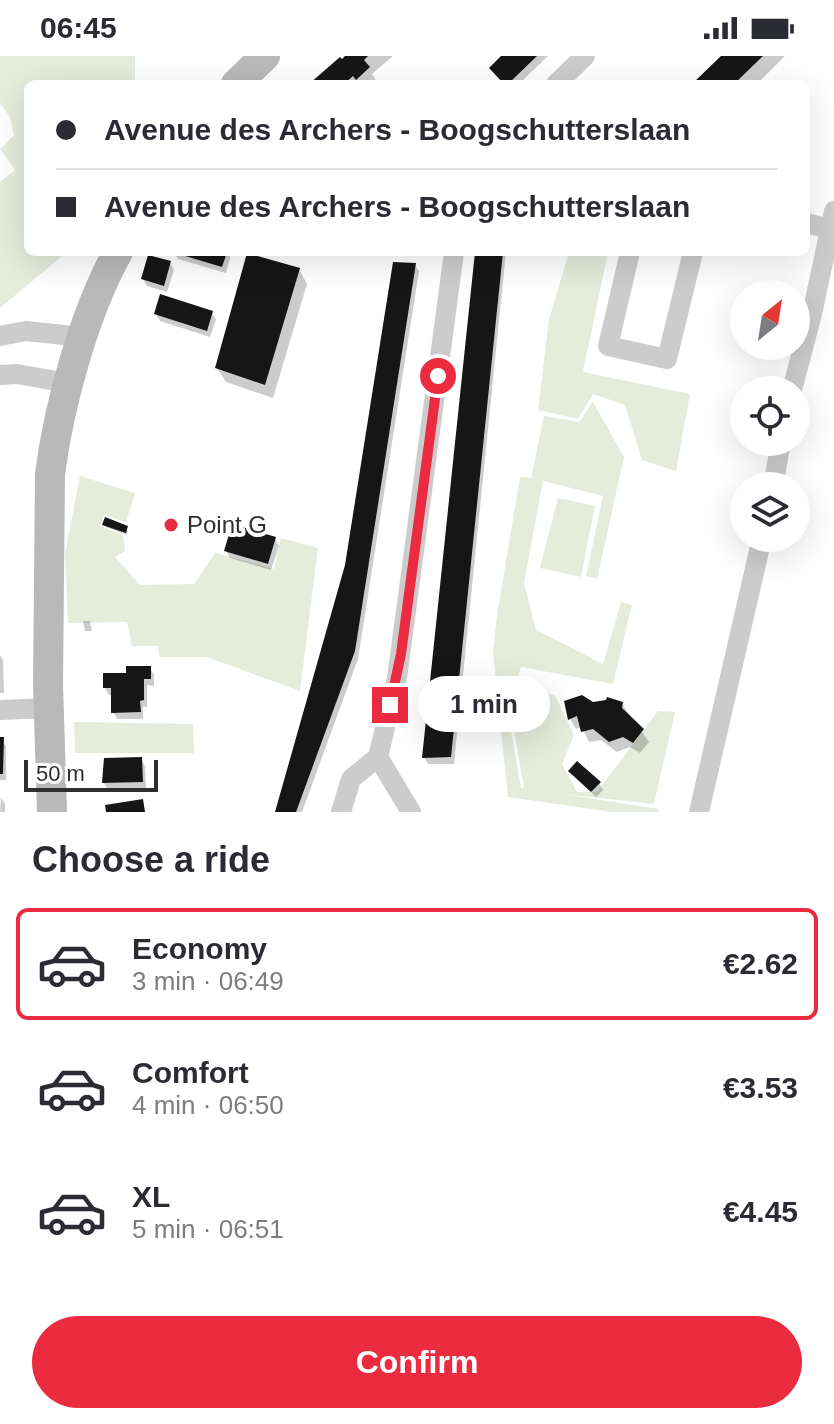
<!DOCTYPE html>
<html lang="en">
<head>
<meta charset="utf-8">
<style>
	body { margin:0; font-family:Helvetica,sans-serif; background:#f2f2f3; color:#2b2b33; height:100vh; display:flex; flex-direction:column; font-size:30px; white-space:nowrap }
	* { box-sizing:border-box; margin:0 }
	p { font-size:26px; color:#7c7c81 }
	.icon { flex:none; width:44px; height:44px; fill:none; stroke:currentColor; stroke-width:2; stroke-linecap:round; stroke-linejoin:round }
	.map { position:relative; height:756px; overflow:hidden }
	.sheet { display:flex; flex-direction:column; background:#fff; flex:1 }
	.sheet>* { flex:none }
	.top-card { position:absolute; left:24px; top:24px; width:786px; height:176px; border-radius:12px; box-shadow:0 8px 32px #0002; display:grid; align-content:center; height:176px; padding:0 32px; background:#fff }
	.needle { width:52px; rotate:30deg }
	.controls { position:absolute; left:730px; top:224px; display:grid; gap:16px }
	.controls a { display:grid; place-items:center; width:80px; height:80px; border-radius:50%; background:#fff; box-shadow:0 8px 32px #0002; font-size:40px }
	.scale { position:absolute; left:24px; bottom:20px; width:134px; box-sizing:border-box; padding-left:8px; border:4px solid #2f2f2f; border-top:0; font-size:22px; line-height:28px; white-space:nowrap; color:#2f2f2f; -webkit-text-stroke:6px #fff; paint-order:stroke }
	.end { position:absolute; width:36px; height:36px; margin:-18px; border:10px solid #eb2b3f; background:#fff; box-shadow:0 0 0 4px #fff }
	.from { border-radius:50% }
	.bubble { position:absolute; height:56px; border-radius:28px; background:#fff; box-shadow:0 8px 32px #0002; font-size:26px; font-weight:800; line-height:56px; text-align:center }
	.top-card b { display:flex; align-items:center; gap:28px; height:76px; font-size:30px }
	.top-card b+b { border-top:2px solid #e1e1e2 }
	.top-card i { width:20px; height:20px; background:#2b2b33 }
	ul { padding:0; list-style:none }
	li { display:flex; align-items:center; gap:24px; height:112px; margin:0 16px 12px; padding:0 16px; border:4px solid transparent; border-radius:12px }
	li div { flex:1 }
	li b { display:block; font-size:30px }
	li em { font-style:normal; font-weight:800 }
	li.on { border-color:#eb2b3f }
	li>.icon { width:72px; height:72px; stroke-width:1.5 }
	h2 { padding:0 32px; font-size:36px; line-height:96px }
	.button { display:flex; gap:16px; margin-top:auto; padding:16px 32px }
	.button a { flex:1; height:92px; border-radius:48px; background:#eb2b3f; color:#fff; font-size:32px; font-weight:800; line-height:92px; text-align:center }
	.status { display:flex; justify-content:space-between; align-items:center; height:56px; padding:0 40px; background:#fff; direction:ltr }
	.status svg { height:22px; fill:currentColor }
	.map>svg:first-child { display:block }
	.green { fill:#e5ecdc }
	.shadow { fill:#0003 }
	.building { fill:#161616 }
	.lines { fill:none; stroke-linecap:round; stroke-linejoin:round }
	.street { stroke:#ccc; stroke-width:20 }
	.secondary { stroke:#b9b9b9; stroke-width:30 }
	.route { stroke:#eb2b3f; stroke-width:10 }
	.poi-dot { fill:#eb2b3f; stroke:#fff; stroke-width:3 }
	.labels { text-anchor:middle; stroke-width:8; stroke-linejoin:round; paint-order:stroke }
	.poi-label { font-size:24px; fill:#2f2f2f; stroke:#fff; text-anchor:start }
</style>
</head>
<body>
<div class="status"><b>06:45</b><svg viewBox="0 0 49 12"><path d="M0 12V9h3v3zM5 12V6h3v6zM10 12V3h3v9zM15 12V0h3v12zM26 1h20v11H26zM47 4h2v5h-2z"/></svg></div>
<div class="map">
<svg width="834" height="756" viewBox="0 0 834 756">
	<rect width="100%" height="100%" fill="#fff"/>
	<!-- green -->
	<g class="green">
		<path d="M0,0H135V28H28V196H67L0,252V126L15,114L0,93L14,79L10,61L0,47Z"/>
		<path d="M569,196H608L583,316L690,338L676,415L642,404L625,349L593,338L578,363L538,354L549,263Z"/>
		<path d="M593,346L624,401L597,523L586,520L603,440L543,425L524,527L536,574L603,608L621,546L632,549L613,628L521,611L507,652L521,732H524L510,652L519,630L555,639L574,679L562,708L577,736H597L658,655L675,656L654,748L563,738L659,753L658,756H612L508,741L493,597L497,559L520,421L531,422L544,360L579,366Z"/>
		<path d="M80,420L135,437L126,467L104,458L100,470L123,479L125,495L115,501L140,529L194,528L215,497L274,513L281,482L318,492L300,635L207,601H159L158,590H132L127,566L68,567L65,497Z"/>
		<path d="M558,442L595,450L581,521L540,512Z"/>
		<path d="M74,666L193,668L194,697H75Z"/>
	</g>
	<!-- shadow -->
	<g class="shadow">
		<path d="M348,0H393L372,18L377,26L375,28H313Z"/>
		<path d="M503,0H548L519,28H504Z"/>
		<path d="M723,0H785L757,28H695Z"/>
		<path d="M174,196H230L231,198L226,217L178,203Z"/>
		<path d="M477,196H506L454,708H428L424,701Z"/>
		<path d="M170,207L174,214L167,236L147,230L143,223Z"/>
		<path d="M415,209L419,215L358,603L302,756H277L347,509Z"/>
		<path d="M299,213L307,228L273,342L226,326L217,312Z"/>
		<path d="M212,257L216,264L210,281L160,265L156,258Z"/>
		<path d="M105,469L127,472V479L106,471Z"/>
		<path d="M275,483L279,490L271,514L230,502L226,495Z"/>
		<path d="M83,565H90L92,575H85Z"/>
		<path d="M0,599L3,604L4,637H0Z"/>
		<path d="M150,612L154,619V630L147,629V651H143V663H117L113,656V639H109L105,632L128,619Z"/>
		<path d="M593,648H622L649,686L640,697L630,691L617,696L601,684L589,686L582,671L576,673L570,663Z"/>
		<path d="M0,683L6,690V724H0Z"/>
		<path d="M141,703L145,710L146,732L108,734L104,727Z"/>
		<path d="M571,715L599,727L603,734L596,741Z"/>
		<path d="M1,741L5,748V756H0Z"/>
	</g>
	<!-- building -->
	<g class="building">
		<path d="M345,0H368L364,4L370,11L356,24L353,20L344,28H309L340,1L342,3Z"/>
		<path d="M501,0H537L508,28H504L489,12Z"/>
		<path d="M721,0H763L734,28H692Z"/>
		<path d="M172,196H227L222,211Z"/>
		<path d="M475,196H503L451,701L422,702Z"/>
		<path d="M247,197L300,212L265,329L215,312Z"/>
		<path d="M148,199L171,205L164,230L141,223Z"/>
		<path d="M393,206L416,207L355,595L296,756H275L345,509Z"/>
		<path d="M160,238L213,255L207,275L154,258Z"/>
		<path d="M105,461L128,470L126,477L102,469Z"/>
		<path d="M232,468L276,481L268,508L224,495Z"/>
		<path d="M126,610H151V623H144V644L140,645L141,656L111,657V632H103V617H126Z"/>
		<path d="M582,639L593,646L606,644L607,641L623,646L622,652L644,673L633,687L623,681L609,686L593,673L581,676L577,660L568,664L564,645Z"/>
		<path d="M0,681H4L3,718H0Z"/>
		<path d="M142,701L143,726L102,727L104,702Z"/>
		<path d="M577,705L601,726L591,736L568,715Z"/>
		<path d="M143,743L145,756H106L105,749Z"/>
	</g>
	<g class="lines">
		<!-- street -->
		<g class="street">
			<path d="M556,28L585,0"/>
			<path d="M806,167L830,173"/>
			<path d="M630,196L608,290L667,303L693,196"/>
			<path d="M0,280L26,275L83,281"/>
			<path d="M0,319L17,318L68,327"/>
			<path d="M792,334L812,258L834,155"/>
			<path d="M773,430L781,386"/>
			<path d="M0,654L50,652"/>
			<path d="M378,701L411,756"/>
			<path d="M341,756L351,723L378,701L397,622L454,196"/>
			<path d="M699,756L762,482"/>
		</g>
		<!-- secondary -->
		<g class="secondary">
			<path d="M236,28L265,0"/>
			<path d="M52,756L48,628L50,418C59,349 84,257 118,196"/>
		</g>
	</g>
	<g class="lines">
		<!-- route -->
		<path class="route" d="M390,649L401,598L438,320"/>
	</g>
	<!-- markers -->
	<circle class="poi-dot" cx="171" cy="469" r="8"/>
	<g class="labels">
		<!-- poi labels -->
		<g class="poi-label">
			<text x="187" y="477">Point G</text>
		</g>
	</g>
</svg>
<div class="controls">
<a><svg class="needle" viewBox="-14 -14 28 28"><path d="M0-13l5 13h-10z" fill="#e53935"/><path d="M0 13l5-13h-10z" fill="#7c7c81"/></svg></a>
<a><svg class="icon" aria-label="locate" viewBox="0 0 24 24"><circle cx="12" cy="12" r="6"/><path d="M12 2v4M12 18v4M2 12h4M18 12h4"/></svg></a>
<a><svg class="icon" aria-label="layers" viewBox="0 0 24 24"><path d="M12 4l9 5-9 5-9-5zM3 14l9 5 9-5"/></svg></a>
</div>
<div class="scale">50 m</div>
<i class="end from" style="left:438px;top:320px"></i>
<i class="end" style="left:390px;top:649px"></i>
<div class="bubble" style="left:418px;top:620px;width:132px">1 min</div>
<div class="top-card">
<b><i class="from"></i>Avenue des Archers - Boogschutterslaan</b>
<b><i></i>Avenue des Archers - Boogschutterslaan</b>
</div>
</div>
<section class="sheet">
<h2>Choose a ride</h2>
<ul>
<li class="on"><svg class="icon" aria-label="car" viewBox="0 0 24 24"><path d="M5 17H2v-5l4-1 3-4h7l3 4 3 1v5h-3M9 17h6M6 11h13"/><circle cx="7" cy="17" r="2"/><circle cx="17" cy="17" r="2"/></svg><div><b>Economy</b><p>3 min · 06:49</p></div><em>€2.62</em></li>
<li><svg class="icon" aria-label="car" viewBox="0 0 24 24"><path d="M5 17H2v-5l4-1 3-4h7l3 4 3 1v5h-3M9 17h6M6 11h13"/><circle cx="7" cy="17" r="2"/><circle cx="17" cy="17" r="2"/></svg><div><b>Comfort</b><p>4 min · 06:50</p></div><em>€3.53</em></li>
<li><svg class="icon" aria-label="car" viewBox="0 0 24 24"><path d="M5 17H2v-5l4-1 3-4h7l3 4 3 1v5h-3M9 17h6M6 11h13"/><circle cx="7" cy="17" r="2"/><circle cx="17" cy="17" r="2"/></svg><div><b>XL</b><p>5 min · 06:51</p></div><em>€4.45</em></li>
</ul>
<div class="button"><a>Confirm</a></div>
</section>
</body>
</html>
